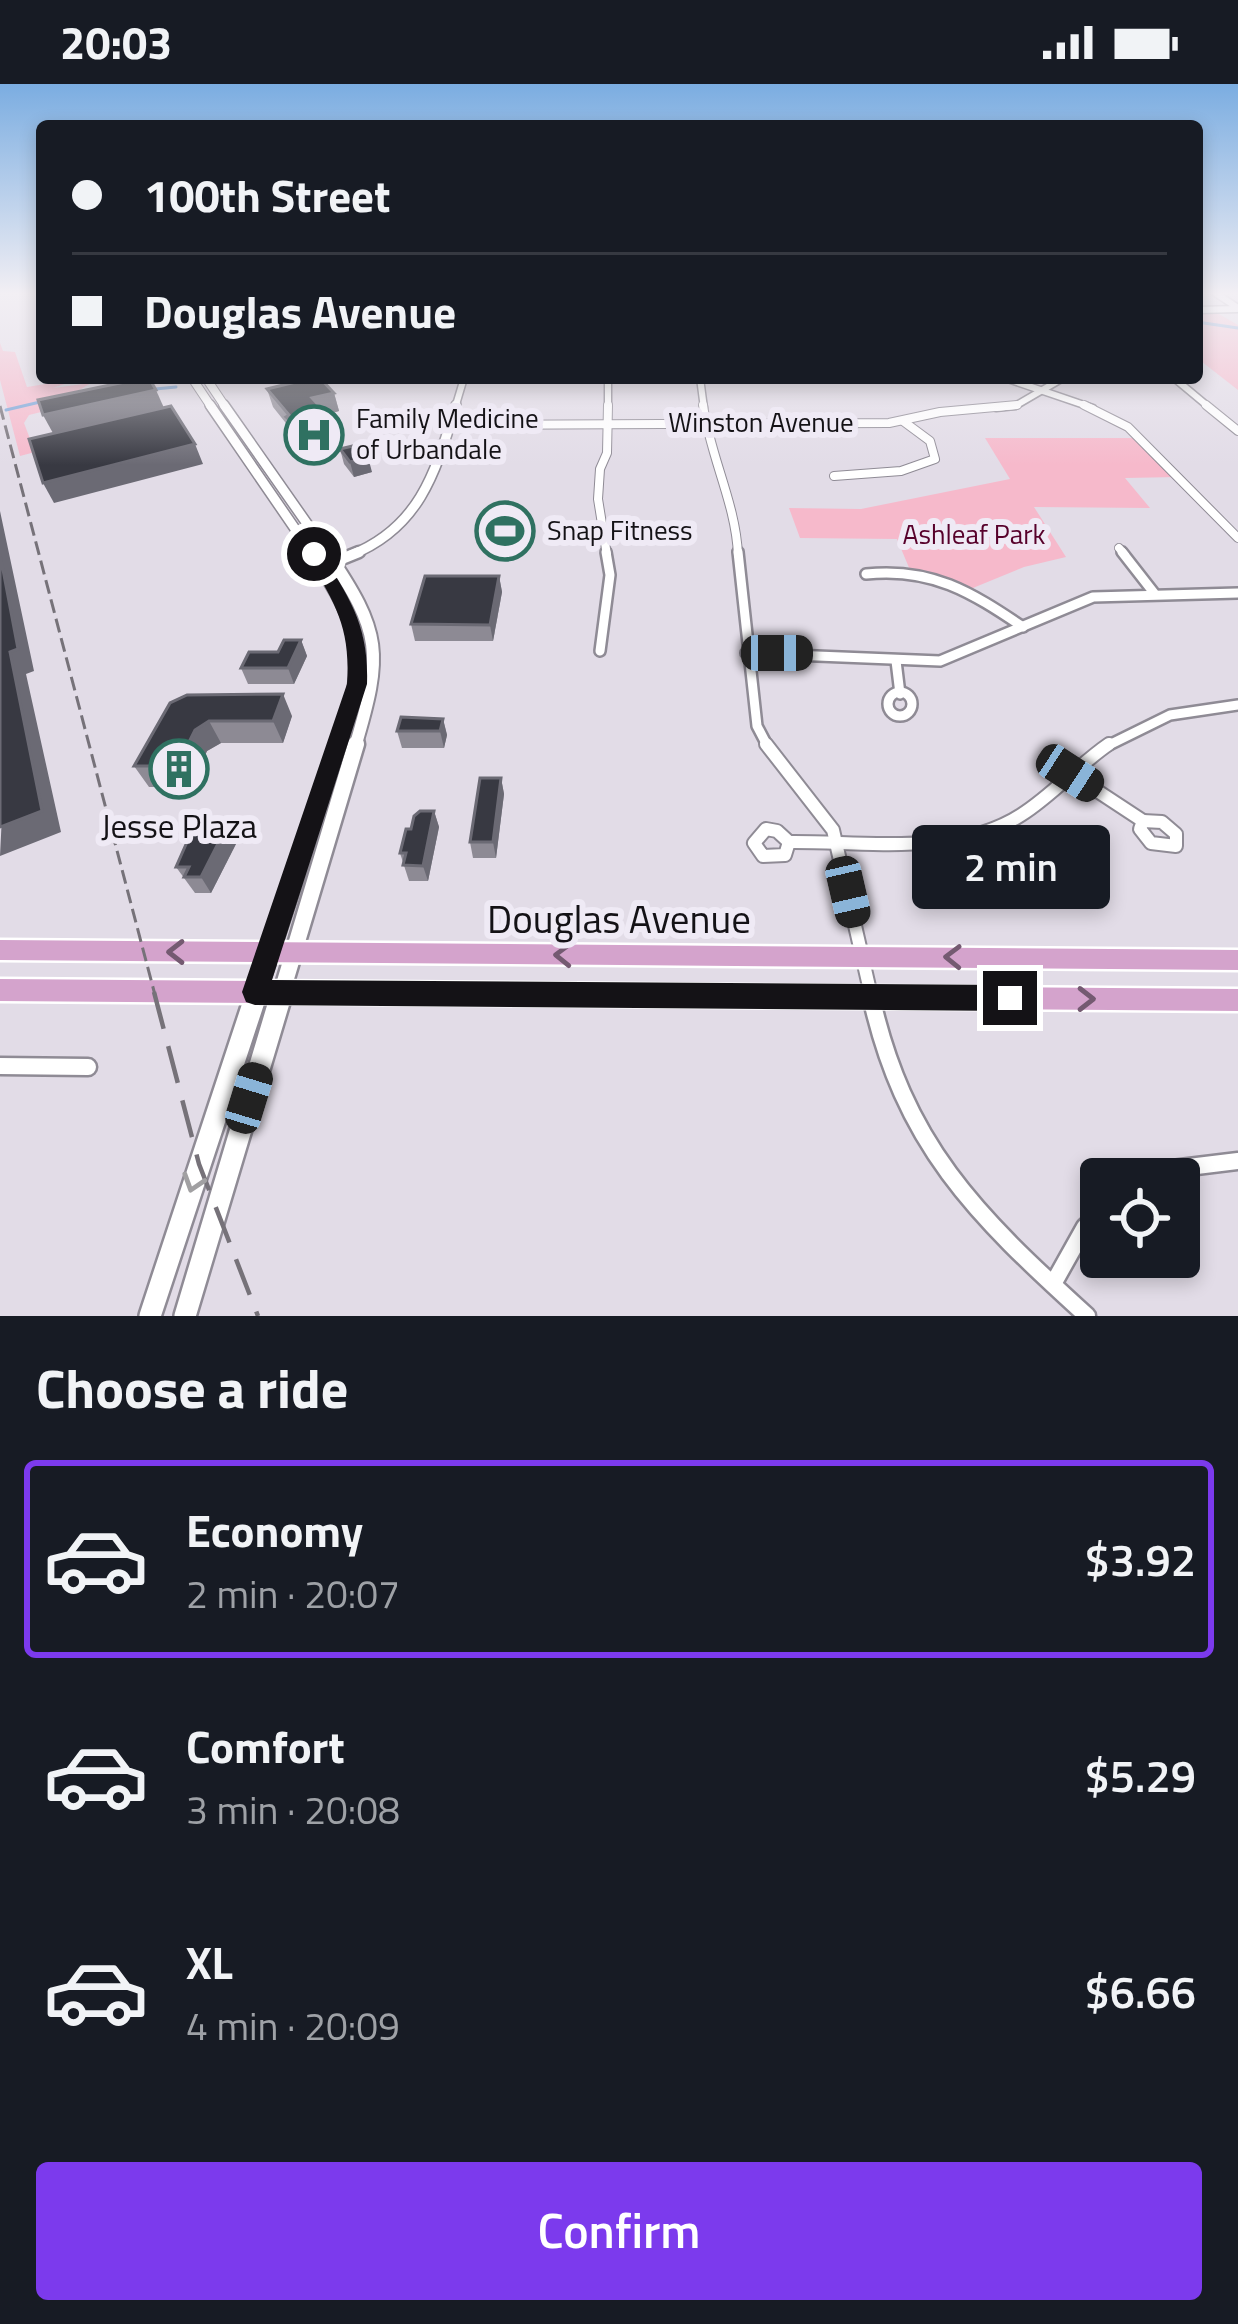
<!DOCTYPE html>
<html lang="en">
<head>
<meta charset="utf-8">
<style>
	body { margin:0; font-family:"Titillium Web",sans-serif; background:#20242c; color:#f1f3f6; height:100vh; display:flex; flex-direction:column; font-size:45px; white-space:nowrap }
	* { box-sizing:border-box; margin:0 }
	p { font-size:39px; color:#9ea1a6 }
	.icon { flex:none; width:66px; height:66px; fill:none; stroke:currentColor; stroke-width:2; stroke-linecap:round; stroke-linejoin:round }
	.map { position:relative; height:1232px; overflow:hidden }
	.sheet { display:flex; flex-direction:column; background:#171b24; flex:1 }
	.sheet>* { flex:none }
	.hud { position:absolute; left:36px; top:36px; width:1167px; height:264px; border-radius:12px; box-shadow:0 6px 18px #0003; display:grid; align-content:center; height:264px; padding:0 36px; background:#171b24 }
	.tools { position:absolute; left:1080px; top:1074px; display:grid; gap:24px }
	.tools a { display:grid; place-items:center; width:120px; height:120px; border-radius:12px; background:#171b24; box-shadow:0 6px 18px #0003; font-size:60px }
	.end { position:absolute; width:54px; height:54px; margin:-27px; border:15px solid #141216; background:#fff; box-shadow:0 0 0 6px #fff }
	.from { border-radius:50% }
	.bubble { position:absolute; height:84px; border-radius:12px; background:#171b24; box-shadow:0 6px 18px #0003; font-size:39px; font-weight:600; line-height:84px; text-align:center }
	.car { position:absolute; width:36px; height:72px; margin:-36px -18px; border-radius:15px; box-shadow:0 0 9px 3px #0007; background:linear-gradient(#222 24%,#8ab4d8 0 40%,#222 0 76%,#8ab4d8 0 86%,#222 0) }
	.hud b { display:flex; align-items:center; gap:42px; height:114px; font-size:45px }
	.hud b+b { border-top:3px solid #363941 }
	.hud i { width:30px; height:30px; background:#f1f3f6 }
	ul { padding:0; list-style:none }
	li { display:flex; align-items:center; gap:36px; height:198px; margin:0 24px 18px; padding:0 12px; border:6px solid transparent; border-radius:12px }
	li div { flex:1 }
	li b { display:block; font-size:45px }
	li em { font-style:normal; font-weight:600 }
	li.selected { border-color:#7c3aed }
	li>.icon { width:108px; height:108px; stroke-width:1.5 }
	h2 { padding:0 36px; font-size:54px; line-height:144px }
	.action { display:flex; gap:24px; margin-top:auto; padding:24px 36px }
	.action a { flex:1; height:138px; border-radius:12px; background:#7c3aed; color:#fff; font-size:48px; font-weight:600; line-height:138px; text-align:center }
	.status { display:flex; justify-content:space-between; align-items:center; height:84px; padding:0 60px; background:#171b24; direction:ltr }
	.status svg { height:33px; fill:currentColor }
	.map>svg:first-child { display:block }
	.green { fill:#f6b9cb }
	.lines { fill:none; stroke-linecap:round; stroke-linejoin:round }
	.stream { stroke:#78a2d6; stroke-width:3 }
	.minor-far4-casing { stroke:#8f8b95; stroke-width:9 }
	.minor-far3-casing { stroke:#8f8b95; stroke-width:10 }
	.minor-far2-casing { stroke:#8f8b95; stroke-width:14 }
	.minor-far1-casing { stroke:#8f8b95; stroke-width:16 }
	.minor-casing { stroke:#8f8b95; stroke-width:21 }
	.tertiary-far2-casing { stroke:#8f8b95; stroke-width:9 }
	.tertiary-far1-casing { stroke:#8f8b95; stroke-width:12 }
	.tertiary-casing { stroke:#8f8b95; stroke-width:15 }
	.secondary-far4-casing { stroke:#8f8b95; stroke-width:10 }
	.secondary-far3-casing { stroke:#8f8b95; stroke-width:12 }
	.secondary-far2-casing { stroke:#8f8b95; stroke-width:16 }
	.secondary-far1-casing { stroke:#8f8b95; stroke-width:21 }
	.secondary-casing { stroke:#8f8b95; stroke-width:26 }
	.primary-casing { stroke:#fff; stroke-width:5 }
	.minor-far4 { stroke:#fff; stroke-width:6 }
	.minor-far3 { stroke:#fff; stroke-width:8 }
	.minor-far2 { stroke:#fff; stroke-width:9 }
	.minor-far1 { stroke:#fff; stroke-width:12 }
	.minor { stroke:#fff; stroke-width:16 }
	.tertiary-far2 { stroke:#fff; stroke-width:6 }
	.tertiary-far1 { stroke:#fff; stroke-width:9 }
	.tertiary { stroke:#fff; stroke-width:10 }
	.secondary-far4 { stroke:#fff; stroke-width:8 }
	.secondary-far3 { stroke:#fff; stroke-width:9 }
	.secondary-far2 { stroke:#fff; stroke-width:12 }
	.secondary-far1 { stroke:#fff; stroke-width:16 }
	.secondary { stroke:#fff; stroke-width:21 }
	.primary { fill:#d4a3cc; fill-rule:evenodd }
	.rail-far1 { stroke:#767279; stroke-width:3; stroke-dasharray:14 6; stroke-linecap:butt }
	.rail { stroke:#767279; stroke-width:4.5; stroke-dasharray:38 18; stroke-linecap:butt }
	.wall { fill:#8d8a94 }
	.shaded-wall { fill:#6b6a74 }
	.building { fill:#383942; stroke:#6b6a74; stroke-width:3 }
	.oneway { stroke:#745a71 }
	.oneway2 { stroke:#a1a0a2 }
	.route { fill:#141216 }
	.labels { text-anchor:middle; stroke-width:12; stroke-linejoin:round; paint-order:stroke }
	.far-poi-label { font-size:27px; fill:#141216; stroke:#efeaf5; text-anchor:start }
	.far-street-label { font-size:27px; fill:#141216; stroke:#efeaf5 }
	.far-park-label { font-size:27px; fill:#57012b; stroke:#efeaf5 }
	.poi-label { font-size:33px; fill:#141216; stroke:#efeaf5 }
	.near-street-label { font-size:39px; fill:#141216; stroke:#efeaf5 }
</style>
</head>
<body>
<div class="status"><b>20:03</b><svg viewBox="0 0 49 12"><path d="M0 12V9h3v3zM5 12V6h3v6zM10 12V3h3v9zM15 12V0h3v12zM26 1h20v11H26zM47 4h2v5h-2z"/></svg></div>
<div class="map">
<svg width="1238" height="1232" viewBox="0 0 1238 1232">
	<rect width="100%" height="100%" fill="#e2dce7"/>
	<!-- green -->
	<g class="green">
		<path d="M1197,226H1212L1238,241V306L1197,274Z"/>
		<path d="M0,259L3,267L15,268L27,303L82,294L53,304L91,299L45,327L29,331L24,339L35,368L20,372L0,296Z"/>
		<path d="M985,354H1140L1178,393L1125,394L1150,424L1034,423L1066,473L1024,483L968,506L938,491L910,486L897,455L800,454L789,424L861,425L1010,395Z"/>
	</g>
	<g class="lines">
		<!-- stream -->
		<g class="stream">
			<path d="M1197,238L1238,244"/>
			<path d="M155,305L176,303"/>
			<path d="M6,326L40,318"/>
		</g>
		<!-- minor-far4 casing -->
		<g class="minor-far4-casing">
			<g id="minor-far4">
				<path d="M1214,208L1238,224"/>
				<path d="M1197,226L1238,225"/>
				<path d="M700,294L704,324"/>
				<path d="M1005,294L1093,324"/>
				<path d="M1174,294L1210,324"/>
				<path d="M700,295L887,294"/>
				<path d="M608,324V294"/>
				<path d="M996,324L1015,322L1063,294"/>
			</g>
		</g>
		<!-- minor-far3 casing -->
		<g class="minor-far3-casing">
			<g id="minor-far3">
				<path d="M703,321C710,372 736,420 738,471"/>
				<path d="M1084,321L1128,343L1238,454"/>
				<path d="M1206,321L1238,347"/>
				<path d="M449,341L889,339L940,328L1017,321"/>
				<path d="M834,392L901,387L935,375L930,357L903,337"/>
				<path d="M1119,464L1125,471"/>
				<path d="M607,471L598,415L600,385L607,369L608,321"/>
			</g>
		</g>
		<!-- minor-far2 casing -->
		<g class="minor-far2-casing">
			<g id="minor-far2">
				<path d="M738,468L757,642L768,663"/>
				<path d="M1122,468L1154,509"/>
				<path d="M866,490C931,483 971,508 1023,543"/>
				<path d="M600,567L610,491L606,468"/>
				<path d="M746,569L940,577L1093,513L1238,509"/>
				<path d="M896,577L900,610"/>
				<circle cx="900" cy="620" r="12"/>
				<path d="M1105,663L1170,631L1238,621"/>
			</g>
		</g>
		<!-- minor-far1 casing -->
		<g class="minor-far1-casing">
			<g id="minor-far1">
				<path d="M766,660L833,746L871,911"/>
				<path d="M1070,689L1143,737"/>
				<path d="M1143,737L1162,738L1176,750V762L1151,759L1140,745Z"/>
				<path d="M766,745L777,747L789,758L785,771L763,772L754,759Z"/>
				<path d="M789,758C862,757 956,773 1021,731C1053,711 1078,681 1109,660"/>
			</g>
		</g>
		<!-- minor casing -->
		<g class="minor-casing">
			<g id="minor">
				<path d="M870,908C903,1061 976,1131 1087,1232"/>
				<path d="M0,982L88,983"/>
				<path d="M1144,1095L1164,1086L1238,1077"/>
				<path d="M1053,1200L1085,1143L1101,1128"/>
			</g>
		</g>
		<!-- tertiary-far2 casing -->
		<g class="tertiary-far2-casing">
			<path id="tertiary-far2" d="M455,324L464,294"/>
		</g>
		<!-- tertiary-far1 casing -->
		<g class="tertiary-far1-casing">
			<path id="tertiary-far1" d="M351,471C421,443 436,386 456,321"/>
		</g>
		<!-- tertiary casing -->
		<g class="tertiary-casing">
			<path id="tertiary" d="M322,483L359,468"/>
		</g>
		<!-- secondary-far4 casing -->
		<g class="secondary-far4-casing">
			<g id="secondary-far4">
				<path d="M192,294L212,324"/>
				<path d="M206,294L226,324"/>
			</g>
		</g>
		<!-- secondary-far3 casing -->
		<g class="secondary-far3-casing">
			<g id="secondary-far3">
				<path d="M210,321L313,471"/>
				<path d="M224,321L329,471"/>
			</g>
		</g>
		<!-- secondary-far2 casing -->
		<g class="secondary-far2-casing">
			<g id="secondary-far2">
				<path d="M311,468C364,546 368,573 338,663"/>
				<path d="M327,468C382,549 383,569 355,663"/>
			</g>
		</g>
		<!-- secondary-far1 casing -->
		<g class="secondary-far1-casing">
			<g id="secondary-far1">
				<path d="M256,911L339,660"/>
				<path d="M281,911L356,660"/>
			</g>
		</g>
		<!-- secondary casing -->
		<g class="secondary-casing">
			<g id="secondary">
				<path d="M150,1232L257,908"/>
				<path d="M185,1232L282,908"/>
			</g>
		</g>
		<!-- primary casing -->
		<g class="primary-casing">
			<g id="primary">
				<path d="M0,856L1238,866V886L0,876Z"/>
				<path d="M0,895L1238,905V927L0,917Z"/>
			</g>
		</g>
		<!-- minor-far4 -->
		<use href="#minor-far4" class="minor-far4"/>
		<!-- minor-far3 -->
		<use href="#minor-far3" class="minor-far3"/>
		<!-- minor-far2 -->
		<use href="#minor-far2" class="minor-far2"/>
		<!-- minor-far1 -->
		<use href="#minor-far1" class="minor-far1"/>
		<!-- minor -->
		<use href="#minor" class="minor"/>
		<!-- tertiary-far2 -->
		<use href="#tertiary-far2" class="tertiary-far2"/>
		<!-- tertiary-far1 -->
		<use href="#tertiary-far1" class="tertiary-far1"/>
		<!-- tertiary -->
		<use href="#tertiary" class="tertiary"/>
		<!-- secondary-far4 -->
		<use href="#secondary-far4" class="secondary-far4"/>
		<!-- secondary-far3 -->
		<use href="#secondary-far3" class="secondary-far3"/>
		<!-- secondary-far2 -->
		<use href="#secondary-far2" class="secondary-far2"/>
		<!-- secondary-far1 -->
		<use href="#secondary-far1" class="secondary-far1"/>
		<!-- secondary -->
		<use href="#secondary" class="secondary"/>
		<!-- primary -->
		<use href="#primary" class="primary"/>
		<!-- rail-far1 -->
		<path class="rail-far1" d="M0,322L155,911"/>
		<!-- rail -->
		<path class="rail" d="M154,908L199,1080L258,1232"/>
	</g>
	<!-- wall -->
	<g class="wall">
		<path d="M267,305L334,309L339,327L327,331L339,358L309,368L292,353L289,343L273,323Z"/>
		<path d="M340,365L372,388L354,393L344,380Z"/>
		<path d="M499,492L502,508L493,557H415L411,540Z"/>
		<path d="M301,556L307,572L294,600H248L241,584Z"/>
		<path d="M170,619L292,632L283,659H221L207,667L190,703H149L134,682Z"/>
		<path d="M443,635L447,651L444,664H402L397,647Z"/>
		<path d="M501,694L504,710L496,774H473L470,758Z"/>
		<path d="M434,727L439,743L428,797H409L400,769L411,745Z"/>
		<path d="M238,756L211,809H195L176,783Z"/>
	</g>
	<!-- shaded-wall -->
	<g class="shaded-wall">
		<path d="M156,306L164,324L54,351L43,331Z"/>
		<path d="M334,309L339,327L317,333L312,314Z"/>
		<path d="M334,338L339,358L309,368L303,348Z"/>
		<path d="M195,360L203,380L54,419L43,399Z"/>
		<path d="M368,373L372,388L354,393L350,378Z"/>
		<path d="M0,427L34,587L26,590L61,748L0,772L10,568L0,470Z"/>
		<path d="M499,492L502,508L493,557L490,541Z"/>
		<path d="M301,556L307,572L294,600L288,584Z"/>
		<path d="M283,610L292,632L283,659L273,637Z"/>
		<path d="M443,635L447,651L444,664L440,647Z"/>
		<path d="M209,637L221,659L207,667L190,703L177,682L195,646Z"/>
		<path d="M501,694L504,710L496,774L493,758Z"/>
		<path d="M434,727L439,743L428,797L423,782Z"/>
		<path d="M228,740L238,756L211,809L201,793Z"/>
	</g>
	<!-- building -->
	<g class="building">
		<path d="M144,294H149L156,306L43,331L38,316Z"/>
		<path d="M312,294H320L334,309L312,314L334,338L303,348L286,333L289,331L267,305Z"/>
		<path d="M171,322L195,360L43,399L29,355Z"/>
		<path d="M357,361L368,373L350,378L340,365Z"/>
		<path d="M0,470L18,565L10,568L42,727L0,743Z"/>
		<path d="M425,492H499L490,541L411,540Z"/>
		<path d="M284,556H301L288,584H241L249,568H278Z"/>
		<path d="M283,610L273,637H209L195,646L177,682H134L170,619L187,611Z"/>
		<path d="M401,633L443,635L440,647H397Z"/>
		<path d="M480,694H501L493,758H470Z"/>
		<path d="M420,727H434L423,782L403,781L406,769H400L406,745H411L414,732Z"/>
		<path d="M195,740H228L201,793H184L189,783H176Z"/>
	</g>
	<!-- one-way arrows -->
	<defs><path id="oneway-chevron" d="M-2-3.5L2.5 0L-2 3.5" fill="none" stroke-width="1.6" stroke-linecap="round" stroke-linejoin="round" transform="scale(3)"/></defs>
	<g class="oneway">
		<use href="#oneway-chevron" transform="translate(176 868) rotate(-180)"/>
		<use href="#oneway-chevron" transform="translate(563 871) rotate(-179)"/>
		<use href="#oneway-chevron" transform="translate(953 873) rotate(-179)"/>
		<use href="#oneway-chevron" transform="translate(1086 915)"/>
	</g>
	<use class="oneway2" href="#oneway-chevron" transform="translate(193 1099) rotate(108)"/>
	<!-- sky -->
	<linearGradient id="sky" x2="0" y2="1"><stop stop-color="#7bade1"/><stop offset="0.55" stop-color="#f2eff4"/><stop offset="1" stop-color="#f2eff4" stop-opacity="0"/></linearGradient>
	<rect width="1238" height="381" fill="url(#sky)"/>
	<!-- route -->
	<path class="route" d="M308,466H319C350,514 369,542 367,600L272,896L1010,901L1019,905L1023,914L1019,923L1010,927L255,921L246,918L242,908L347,600C351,542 334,518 306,470Z"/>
	<!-- icons -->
	<defs>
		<g id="hospital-ring" transform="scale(3)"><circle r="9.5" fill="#efeaf5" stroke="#2f7161" stroke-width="1.5"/><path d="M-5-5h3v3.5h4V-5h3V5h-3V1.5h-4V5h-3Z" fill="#2f7161"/></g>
		<g id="stadium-ring" transform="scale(3)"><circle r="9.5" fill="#efeaf5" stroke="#2f7161" stroke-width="1.5"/><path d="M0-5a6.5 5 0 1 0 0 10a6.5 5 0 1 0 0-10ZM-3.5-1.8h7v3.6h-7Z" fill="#2f7161"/></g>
		<g id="building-ring" transform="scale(3)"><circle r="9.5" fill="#efeaf5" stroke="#2f7161" stroke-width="1.5"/><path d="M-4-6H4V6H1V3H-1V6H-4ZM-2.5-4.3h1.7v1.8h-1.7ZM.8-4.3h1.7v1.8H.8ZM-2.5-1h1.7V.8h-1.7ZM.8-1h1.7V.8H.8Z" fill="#2f7161"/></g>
	</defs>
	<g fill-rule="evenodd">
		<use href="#hospital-ring" x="314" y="351"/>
		<use href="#stadium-ring" x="505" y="447"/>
		<use href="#building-ring" x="179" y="685"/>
	</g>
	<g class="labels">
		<!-- far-poi labels -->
		<g class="far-poi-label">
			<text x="356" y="344">Family Medicine<tspan x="356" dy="31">of Urbandale</tspan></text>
			<text x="547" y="456">Snap Fitness</text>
		</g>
		<!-- far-street labels -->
		<g class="far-street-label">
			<text x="761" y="348">Winston Avenue</text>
		</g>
		<!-- far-park labels -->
		<g class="far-park-label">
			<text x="974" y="460">Ashleaf Park</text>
		</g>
		<!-- poi labels -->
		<g class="poi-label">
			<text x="179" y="754">Jesse Plaza</text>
		</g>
		<!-- near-street labels -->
		<g class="near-street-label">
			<text x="619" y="849">Douglas Avenue</text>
		</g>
	</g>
</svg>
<div class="tools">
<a><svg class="icon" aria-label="locate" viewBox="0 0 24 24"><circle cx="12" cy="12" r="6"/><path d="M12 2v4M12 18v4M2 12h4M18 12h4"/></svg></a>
</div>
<i class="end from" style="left:314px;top:470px"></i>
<i class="end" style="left:1010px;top:914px"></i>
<div class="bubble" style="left:912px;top:741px;width:198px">2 min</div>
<i class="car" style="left:777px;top:569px;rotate:90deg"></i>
<i class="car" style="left:1070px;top:689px;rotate:123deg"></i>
<i class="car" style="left:848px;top:808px;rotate:167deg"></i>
<i class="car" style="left:249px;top:1014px;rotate:17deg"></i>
<div class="hud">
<b><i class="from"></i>100th Street</b>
<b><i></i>Douglas Avenue</b>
</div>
</div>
<section class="sheet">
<h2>Choose a ride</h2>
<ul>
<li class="selected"><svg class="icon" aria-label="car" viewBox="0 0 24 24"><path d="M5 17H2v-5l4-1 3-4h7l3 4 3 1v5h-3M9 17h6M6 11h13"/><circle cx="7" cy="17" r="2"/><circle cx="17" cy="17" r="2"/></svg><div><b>Economy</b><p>2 min · 20:07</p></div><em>$3.92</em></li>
<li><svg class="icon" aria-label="car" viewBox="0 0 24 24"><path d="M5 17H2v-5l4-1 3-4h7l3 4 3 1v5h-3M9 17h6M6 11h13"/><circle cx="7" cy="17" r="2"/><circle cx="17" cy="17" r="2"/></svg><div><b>Comfort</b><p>3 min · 20:08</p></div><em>$5.29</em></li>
<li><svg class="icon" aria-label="car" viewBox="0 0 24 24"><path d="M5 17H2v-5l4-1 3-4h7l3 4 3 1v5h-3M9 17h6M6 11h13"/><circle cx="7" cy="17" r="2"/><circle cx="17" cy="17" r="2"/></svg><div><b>XL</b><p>4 min · 20:09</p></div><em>$6.66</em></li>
</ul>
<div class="action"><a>Confirm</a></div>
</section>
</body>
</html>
